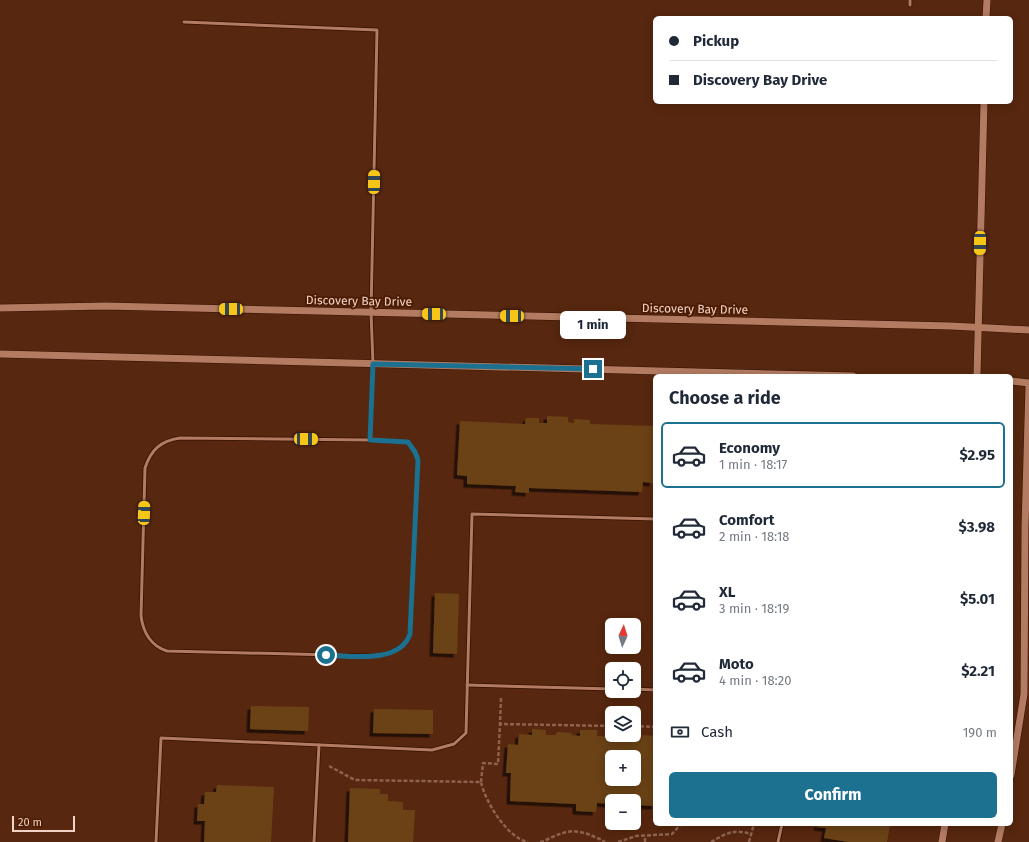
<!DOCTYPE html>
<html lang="en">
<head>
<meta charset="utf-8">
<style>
	body { margin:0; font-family:"Fira Sans",sans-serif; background:#f6f6f7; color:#1f2937; height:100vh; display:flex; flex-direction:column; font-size:15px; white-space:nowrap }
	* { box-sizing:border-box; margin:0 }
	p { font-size:13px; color:#747a83 }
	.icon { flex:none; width:22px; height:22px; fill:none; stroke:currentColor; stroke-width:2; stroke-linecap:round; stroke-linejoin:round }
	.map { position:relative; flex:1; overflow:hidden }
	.details { position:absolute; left:653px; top:374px; width:360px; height:452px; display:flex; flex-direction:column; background:#fff; border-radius:6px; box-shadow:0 2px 10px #0003 }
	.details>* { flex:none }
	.top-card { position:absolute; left:653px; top:16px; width:360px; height:88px; border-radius:6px; box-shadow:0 2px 10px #0003; display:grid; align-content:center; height:88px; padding:0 16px; background:#fff }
	.needle { width:26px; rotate:4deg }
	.tools { position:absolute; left:605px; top:618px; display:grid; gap:8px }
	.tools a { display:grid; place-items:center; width:36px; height:36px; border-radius:6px; background:#fff; box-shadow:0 2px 10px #0003; font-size:20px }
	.scale { position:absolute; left:12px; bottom:10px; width:63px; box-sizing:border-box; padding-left:4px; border:2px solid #f1d2c4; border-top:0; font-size:11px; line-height:14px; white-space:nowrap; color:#f1d2c4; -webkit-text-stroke:3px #4c1c04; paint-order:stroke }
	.end { position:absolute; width:18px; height:18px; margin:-9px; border:5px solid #1c7190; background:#fff; box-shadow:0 0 0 2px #fff }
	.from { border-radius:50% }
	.bubble { position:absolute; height:28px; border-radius:6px; background:#fff; box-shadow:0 2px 10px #0003; font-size:13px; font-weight:700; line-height:28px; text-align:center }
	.car { position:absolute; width:12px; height:24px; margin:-12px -6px; border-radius:5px; box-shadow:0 0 3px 1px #0007; background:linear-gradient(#f5c518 24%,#345 0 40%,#f5c518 0 76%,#345 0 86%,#f5c518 0) }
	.top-card b { display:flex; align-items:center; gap:14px; height:38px; font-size:15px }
	.top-card b+b { border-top:1px solid #e0e1e3 }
	.top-card i { width:10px; height:10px; background:#1f2937 }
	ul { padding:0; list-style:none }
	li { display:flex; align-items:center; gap:12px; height:66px; margin:0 8px 6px; padding:0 8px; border:2px solid transparent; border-radius:6px }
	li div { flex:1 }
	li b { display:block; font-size:15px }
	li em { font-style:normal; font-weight:700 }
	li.selected { border-color:#1c7190 }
	li>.icon { width:36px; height:36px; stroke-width:1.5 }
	h2 { padding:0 16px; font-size:18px; line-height:48px }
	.pay { display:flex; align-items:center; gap:10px; height:44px; padding:0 16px; font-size:15px }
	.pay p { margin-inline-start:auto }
	.primary-button { display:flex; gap:8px; margin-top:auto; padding:8px 16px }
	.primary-button a { flex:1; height:46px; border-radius:6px; background:#1c7190; color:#fff; font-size:16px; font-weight:700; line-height:46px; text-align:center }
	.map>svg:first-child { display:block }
	.building { fill:#6b4317; fill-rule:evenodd; filter:url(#shadow) }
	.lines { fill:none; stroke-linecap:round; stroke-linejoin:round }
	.service-casing { stroke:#351202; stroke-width:4.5 }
	.tertiary-casing { stroke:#351202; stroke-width:8 }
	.path { stroke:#8d634f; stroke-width:2.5; stroke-dasharray:4 2; stroke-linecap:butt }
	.service { stroke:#b37b62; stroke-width:3 }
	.tertiary { stroke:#b37b62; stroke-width:7 }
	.route { stroke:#1c7190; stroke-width:5 }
	.labels { text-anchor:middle; stroke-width:4; stroke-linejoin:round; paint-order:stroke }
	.street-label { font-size:12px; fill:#f1d2c4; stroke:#4c1c04 }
</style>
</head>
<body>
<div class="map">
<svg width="1029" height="842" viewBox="0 0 1029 842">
	<defs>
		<filter id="shadow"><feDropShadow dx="-3.5" dy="3.5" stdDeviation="0" flood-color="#0009"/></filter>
	</defs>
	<rect width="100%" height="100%" fill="#57270f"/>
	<!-- building -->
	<g class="building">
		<path d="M547,416L568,417V422L574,423V419L590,420V424L655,426L653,483L643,482L642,492L529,488V493L515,492L516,486L467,484V476L457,475L460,421L525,424L526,418H539V423H547Z"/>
		<path d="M435,593L459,594L457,654L433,653Z"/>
		<path d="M251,706L309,707L308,731L250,729Z"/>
		<path d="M374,709L433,710V734L373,733Z"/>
		<path d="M532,729L546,730V735H556L557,732L572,733L571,735L580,736V730H597V736L617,737V735H633V738H642V735L655,736V806L634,805V801H612V804L597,803L596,812L576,811V804L510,801L511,773H506L508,744L518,745L519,734L532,735ZM612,757H634V779H612Z"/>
		<path d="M217,785L274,787L271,842H204L205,821H197L198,804H204L205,792H216Z"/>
		<path d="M350,788L380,789V794H388V801L403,802V810H415L413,842H348Z"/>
		<path d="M818,824H883L890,825L887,842H849L824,838L826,828L817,827Z"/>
	</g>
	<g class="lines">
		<!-- service casing -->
		<g class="service-casing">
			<g id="service">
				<path d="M910,5V0"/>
				<path d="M184,22L377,30L371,312L373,364L370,440L408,442L415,452L418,460L410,634C404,650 389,654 373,656L167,651C151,646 143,632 141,616L145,468C151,450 160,441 180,438L370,440"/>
				<path d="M467,685L612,689"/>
				<path d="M634,689L655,690"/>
				<path d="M156,842L161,738L432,750L454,744L466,733L472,514L655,519"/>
				<path d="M314,842L319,745"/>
				<path d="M778,842L782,824"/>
			</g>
		</g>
		<!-- tertiary casing -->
		<g class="tertiary-casing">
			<g id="tertiary">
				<path d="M986,18L987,0"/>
				<path d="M0,308L106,306L951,326L1029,330"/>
				<path d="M0,354L853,376"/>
				<path d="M977,376L984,102"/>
				<path d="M1011,381L1029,383"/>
				<path d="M1011,775L1024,694L1025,527L1029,385"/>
				<path d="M942,842L945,824"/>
				<path d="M998,842L1002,824"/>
			</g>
		</g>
		<!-- path -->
		<g class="path">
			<path d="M501,698L500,724L612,726"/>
			<path d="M634,726L655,727"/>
			<path d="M329,766L355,780L481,782C485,801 507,838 528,842"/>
			<path d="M481,782L483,763L498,764L500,724"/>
			<path d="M540,842C548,840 555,835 563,833C577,828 592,835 605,842"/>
			<path d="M618,842L636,836L672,834L681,824"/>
			<path d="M645,842V836"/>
			<path d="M711,842C727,833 732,829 751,834"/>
			<path d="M749,842L754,824"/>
		</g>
		<!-- service -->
		<use href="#service" class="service"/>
		<!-- tertiary -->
		<use href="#tertiary" class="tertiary"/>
	</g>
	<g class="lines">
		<!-- route -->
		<path class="route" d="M326,655C351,656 400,664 410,634L418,460L415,452L408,442L370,440L373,364L593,369"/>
	</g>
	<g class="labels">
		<!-- street labels -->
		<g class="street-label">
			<text transform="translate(359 301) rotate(1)" y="4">Discovery Bay Drive</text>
			<text transform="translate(695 309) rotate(1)" y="4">Discovery Bay Drive</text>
		</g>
	</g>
</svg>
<div class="tools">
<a><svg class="needle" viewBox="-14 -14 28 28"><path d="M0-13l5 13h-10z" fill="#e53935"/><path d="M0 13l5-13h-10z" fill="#747a83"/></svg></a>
<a><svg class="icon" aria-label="locate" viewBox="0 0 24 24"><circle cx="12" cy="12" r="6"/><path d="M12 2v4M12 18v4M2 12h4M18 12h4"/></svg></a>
<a><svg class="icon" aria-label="layers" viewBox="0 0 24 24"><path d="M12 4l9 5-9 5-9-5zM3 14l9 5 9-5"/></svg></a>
<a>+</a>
<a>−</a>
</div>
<div class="scale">20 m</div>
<i class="end from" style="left:326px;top:655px"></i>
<i class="end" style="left:593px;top:369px"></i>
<div class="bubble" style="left:560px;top:311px;width:66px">1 min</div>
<i class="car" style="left:374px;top:182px;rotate:1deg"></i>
<i class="car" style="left:980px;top:243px;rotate:181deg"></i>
<i class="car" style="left:231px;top:309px;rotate:271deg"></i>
<i class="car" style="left:434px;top:314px;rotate:271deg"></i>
<i class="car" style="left:512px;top:316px;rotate:271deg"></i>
<i class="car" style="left:306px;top:439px;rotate:91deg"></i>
<i class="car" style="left:144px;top:513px;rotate:2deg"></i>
<div class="top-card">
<b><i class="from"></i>Pickup</b>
<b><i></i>Discovery Bay Drive</b>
</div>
<section class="details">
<h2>Choose a ride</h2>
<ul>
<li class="selected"><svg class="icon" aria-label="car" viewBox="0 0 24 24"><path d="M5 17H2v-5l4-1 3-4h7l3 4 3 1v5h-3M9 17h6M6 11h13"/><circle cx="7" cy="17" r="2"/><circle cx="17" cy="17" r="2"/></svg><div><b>Economy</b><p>1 min · 18:17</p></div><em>$2.95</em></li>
<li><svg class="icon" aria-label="car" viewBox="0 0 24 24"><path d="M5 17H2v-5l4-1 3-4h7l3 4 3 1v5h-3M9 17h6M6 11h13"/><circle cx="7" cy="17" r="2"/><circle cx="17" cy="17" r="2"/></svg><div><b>Comfort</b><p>2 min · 18:18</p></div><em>$3.98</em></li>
<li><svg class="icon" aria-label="car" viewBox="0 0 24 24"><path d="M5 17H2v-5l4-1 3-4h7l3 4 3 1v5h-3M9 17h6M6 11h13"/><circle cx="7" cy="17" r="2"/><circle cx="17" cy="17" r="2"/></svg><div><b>XL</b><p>3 min · 18:19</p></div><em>$5.01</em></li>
<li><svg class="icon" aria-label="car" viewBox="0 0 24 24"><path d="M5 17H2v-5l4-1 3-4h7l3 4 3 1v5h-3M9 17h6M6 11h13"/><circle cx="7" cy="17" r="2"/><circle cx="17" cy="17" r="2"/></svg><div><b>Moto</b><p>4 min · 18:20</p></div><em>$2.21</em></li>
</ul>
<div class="pay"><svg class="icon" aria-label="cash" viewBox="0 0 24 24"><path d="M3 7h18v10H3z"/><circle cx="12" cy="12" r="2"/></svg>Cash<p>190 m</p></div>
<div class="primary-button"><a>Confirm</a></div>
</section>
</div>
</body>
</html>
